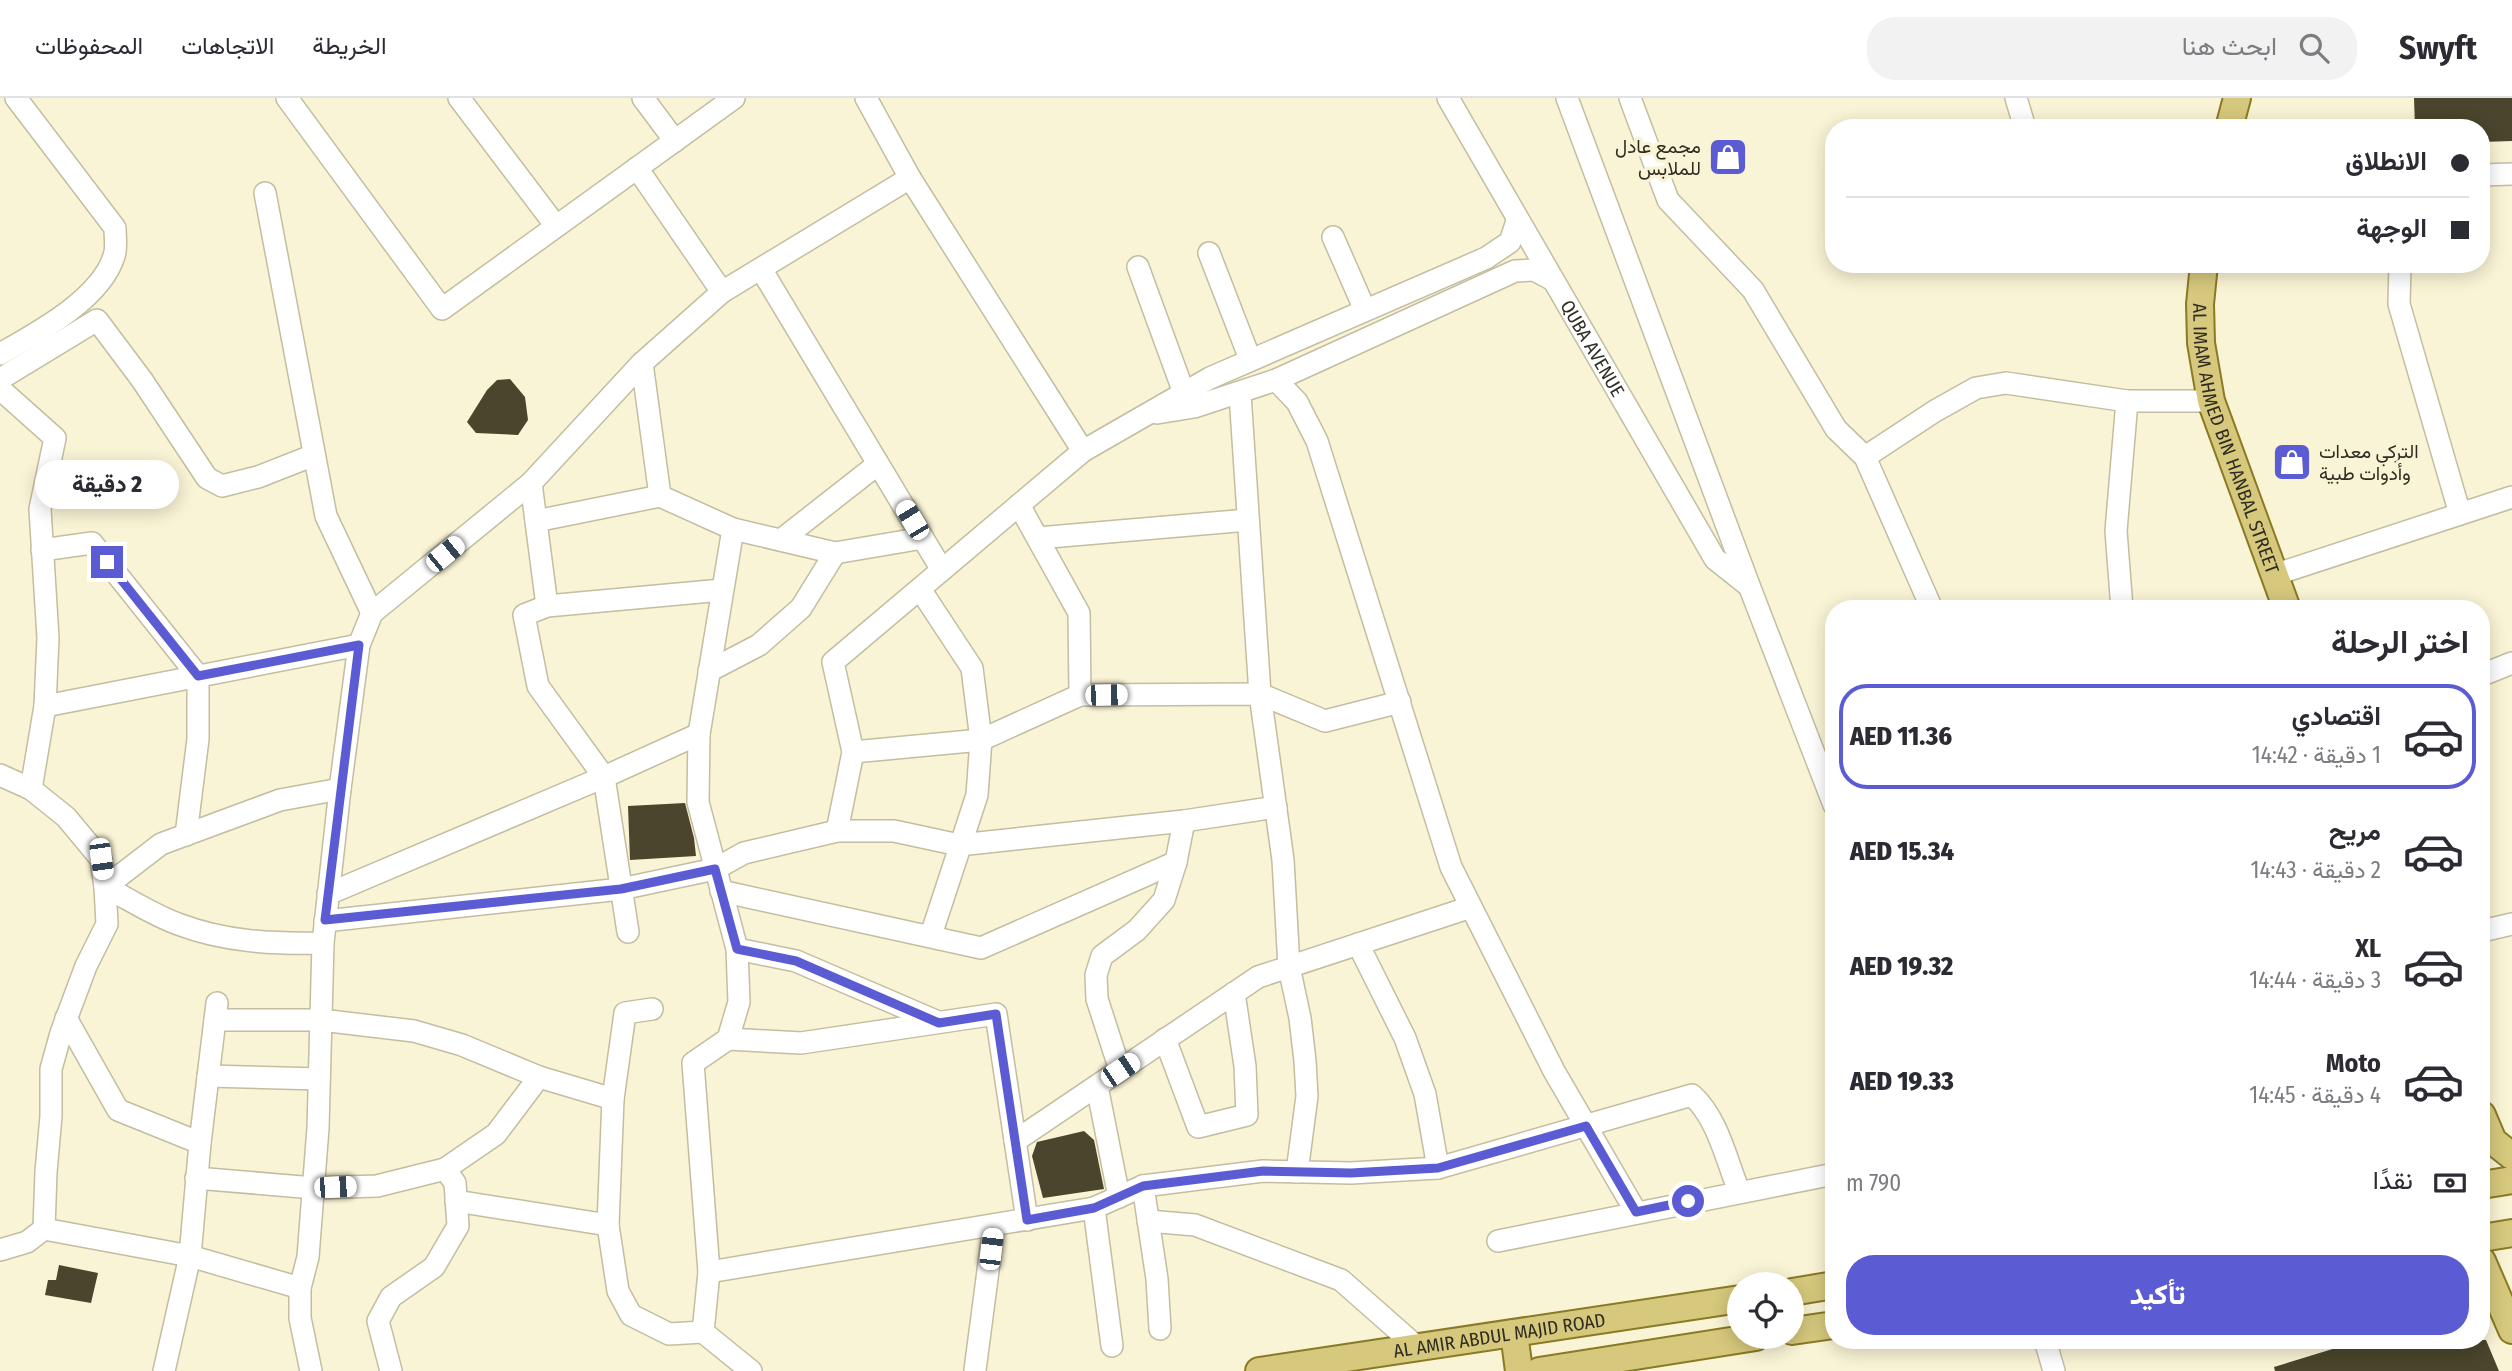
<!DOCTYPE html>
<html lang="ar">
<head>
<meta charset="utf-8">
<style>
	body { margin:0; font-family:"Fira Sans Condensed",Vazirmatn,sans-serif; background:#f2f2f3; color:#2b2b33; direction:rtl; height:100vh; display:flex; flex-direction:column; font-size:26px; white-space:nowrap }
	* { box-sizing:border-box; margin:0 }
	p { font-size:23px; color:#7c7c81 }
	.icon { flex:none; width:38px; height:38px; fill:none; stroke:currentColor; stroke-width:2; stroke-linecap:round; stroke-linejoin:round }
	.map { position:relative; flex:1; overflow:hidden; direction:ltr }
	.details { position:absolute; left:1825px; top:502px; width:665px; height:749px; display:flex; flex-direction:column; background:#fff; border-radius:28px; box-shadow:0 4px 18px #0003; direction:rtl }
	.details>* { flex:none }
	.guide { position:absolute; left:1825px; top:21px; width:665px; height:154px; border-radius:28px; box-shadow:0 4px 18px #0003; direction:rtl; display:grid; align-content:center; height:154px; padding:0 21px; background:#fff }
	.controls { position:absolute; left:1727px; top:1174px; display:grid; gap:14px }
	.controls a { display:grid; place-items:center; width:77px; height:77px; border-radius:50%; background:#fff; box-shadow:0 4px 18px #0003; font-size:35px }
	.end { position:absolute; width:32px; height:32px; margin:-16px; border:9px solid #5b5bd3; background:#fff; box-shadow:0 0 0 4px #fff }
	.from { border-radius:50% }
	.bubble { position:absolute; height:49px; border-radius:24px; background:#fff; box-shadow:0 4px 18px #0003; font-size:23px; font-weight:800; line-height:49px; text-align:center; direction:rtl }
	.car { position:absolute; width:21px; height:42px; margin:-21px -10px; border-radius:9px; box-shadow:0 0 5px 2px #0007; background:linear-gradient(#fff 24%,#345 0 40%,#fff 0 76%,#345 0 86%,#fff 0) }
	.guide b { display:flex; align-items:center; gap:24px; height:66px; font-size:26px }
	.guide b+b { border-top:2px solid #e1e1e2 }
	.guide i { width:18px; height:18px; background:#2b2b33 }
	ul { padding:0; list-style:none }
	li { display:flex; align-items:center; gap:21px; height:105px; margin:0 14px 10px; padding:0 7px; border:4px solid transparent; border-radius:28px }
	li div { flex:1 }
	li b { display:block; font-size:26px }
	li em { font-style:normal; font-weight:800 }
	li.active { border-color:#5b5bd3 }
	li>.icon { width:63px; height:63px; stroke-width:1.5 }
	h2 { padding:0 21px; font-size:32px; line-height:84px }
	.pay { display:flex; align-items:center; gap:18px; height:77px; padding:0 21px; font-size:26px }
	.pay p { margin-inline-start:auto }
	.cta { display:flex; gap:14px; margin-top:auto; padding:14px 21px }
	.cta a { flex:1; height:80px; border-radius:28px; background:#5b5bd3; color:#fff; font-size:28px; font-weight:800; line-height:80px; text-align:center }
	header { display:flex; align-items:center; gap:42px; box-sizing:border-box; height:98px; padding:0 35px; background:#fff; border-bottom:2px solid #e1e1e2 }
	header strong { font-size:33px }
	nav { display:flex; gap:38px; margin-inline-start:auto; font-size:24px }
	.search { width:490px; height:63px; background:#f2f2f3; display:flex; align-items:center; gap:18px; box-sizing:border-box; padding:0 24px; border-radius:28px; color:#7c7c81; font-size:26px }
	.map>svg:first-child { display:block }
	.building { fill:#4a452c }
	.lines { fill:none; stroke-linecap:round; stroke-linejoin:round }
	.minor-casing { stroke:#c3bda1; stroke-width:24 }
	.major-casing { stroke:#8a7a23; stroke-width:30 }
	.minor { stroke:#fff; stroke-width:21 }
	.major { stroke:#d6c87c; stroke-width:26 }
	.route { stroke:#5b5bd3; stroke-width:9 }
	.labels { text-anchor:middle; stroke-width:7; stroke-linejoin:round; paint-order:stroke }
	.poi-label { font-size:19px; fill:#2f2d22; stroke:#faf4d6; text-anchor:end }
	.street-label { font-size:19px; fill:#2f2d22; stroke:#faf4d6 }
</style>
</head>
<body>
<header>
<strong>Swyft</strong>
<div class="search"><svg class="icon" aria-label="search" viewBox="0 0 24 24"><circle cx="10" cy="10" r="6"/><path d="M15 15l6 6"/></svg>ابحث هنا</div>
<nav><a>الخريطة</a><a>الاتجاهات</a><a>المحفوظات</a></nav>
</header>
<div class="map">
<svg width="2512" height="1273" viewBox="0 0 2512 1273">
	<rect width="100%" height="100%" fill="#faf4d6"/>
	<!-- building -->
	<g class="building">
		<path d="M2414,0H2512V43L2482,44V30H2415Z"/>
		<path d="M510,281L525,299L528,322L518,337L476,335L467,324L487,292L497,282Z"/>
		<path d="M685,705L694,740L696,758L630,762L628,708Z"/>
		<path d="M1084,1033L1094,1042L1104,1091L1043,1100L1032,1058L1037,1044Z"/>
		<path d="M59,1167L98,1175L91,1205L45,1197L48,1182H56Z"/>
		<path d="M2362,1242H2486L2499,1273H2275L2274,1269Z"/>
	</g>
	<g class="lines">
		<!-- minor casing -->
		<g class="minor-casing">
			<g id="minor">
				<path d="M287,0L442,211L734,0"/>
				<path d="M459,0L556,128"/>
				<path d="M643,0L675,43"/>
				<path d="M866,0L910,80L1083,353"/>
				<path id="s1" d="M1448,0L1715,461L1749,488"/>
				<path d="M1567,0L1750,490L1834,707"/>
				<path d="M1630,0L1668,102L1753,192L1836,331L1865,359L1932,511"/>
				<path d="M2016,0L2025,30"/>
				<path d="M637,70L722,194"/>
				<path d="M2482,77L2512,76"/>
				<path d="M265,95L326,418L372,515"/>
				<path d="M1333,139L1365,212"/>
				<path d="M1209,155L1250,261"/>
				<path d="M2400,166L2399,206L2460,416"/>
				<path d="M1138,169L1184,295"/>
				<path d="M761,171L942,472"/>
				<path d="M0,256C37,235 101,201 114,158C117,150 115,139 115,130L16,0"/>
				<path d="M642,265L660,398"/>
				<path d="M0,281L97,222L142,282L207,380L222,388L258,379L314,357"/>
				<path d="M1276,282L1297,304L1317,343L1451,769L1554,973L1636,1114"/>
				<path d="M0,291L55,340L40,411L48,540L45,608L31,691"/>
				<path d="M1240,296L1260,596L1283,762L1289,869L1300,920L1305,963L1307,998L1297,1074"/>
				<path d="M1157,315L1194,309L1276,282L1515,173L1534,172L1551,181"/>
				<path d="M1865,359L1935,313L1976,290L2006,285L2127,303H2211"/>
				<path d="M531,385L547,508"/>
				<path d="M1019,407L1079,515L1080,597"/>
				<path d="M536,423L660,398L733,431L835,455L923,440"/>
				<path d="M733,431L699,636L698,704L737,851L739,904L728,941L693,965L709,1174L703,1234L751,1273"/>
				<path d="M1038,440L1248,422"/>
				<path d="M781,442L878,366"/>
				<path d="M42,452L92,445L198,578V641L186,737"/>
				<path d="M2274,477L2512,399"/>
				<path d="M920,491L972,570L981,642L977,697L931,837"/>
				<path d="M2122,511L2116,433L2127,303"/>
				<path d="M709,573L759,547L801,510L835,455"/>
				<path d="M2482,577L2512,565"/>
				<path d="M45,608L359,547"/>
				<path d="M853,654L981,642L1080,597L1260,596L1325,623L1400,604"/>
				<path d="M0,677L31,691L66,719L101,761L105,789L107,826L86,868L61,935L51,971V1018L46,1074L44,1131L27,1144L0,1152"/>
				<path d="M837,733L853,654L833,564L1083,353L1210,280L1486,160L1510,144L1517,123"/>
				<path d="M721,793L981,850L1176,764L1184,723"/>
				<path d="M328,796L604,679L699,636"/>
				<path d="M325,823L621,791L715,771L744,755L837,733H894L959,747L1184,723L1276,709"/>
				<path d="M2482,833L2512,826"/>
				<path d="M628,834L604,679L538,588L524,517L547,508L722,492"/>
				<path d="M323,845C273,846 225,844 178,826C153,817 129,801 105,789L161,746L280,702L340,691"/>
				<path d="M1358,846L1405,940L1425,996L1438,1070"/>
				<path d="M737,851L796,863L938,924"/>
				<path d="M652,911L625,915L613,1001L608,1127L618,1193L631,1217L669,1236L703,1234"/>
				<path d="M66,920L118,1012L200,1045"/>
				<path d="M215,922H321L414,933L462,947L539,979L613,1001"/>
				<path d="M728,941L801,945L996,916L1027,1122"/>
				<path d="M1165,941L1198,1029L1247,1017L1245,968L1234,895"/>
				<path d="M1120,972L1097,901L1096,877L1102,858L1137,832L1164,802L1176,764"/>
				<path d="M208,978L319,981"/>
				<path d="M1097,988L1119,1099"/>
				<path d="M1015,1043L1258,879L1471,809"/>
				<path d="M196,1080L314,1090L377,1088L445,1071L496,1036L539,979"/>
				<path d="M1143,1088L1157,1181L1160,1231"/>
				<path d="M456,1103L608,1127"/>
				<path d="M1094,1110L1112,1248"/>
				<path d="M1148,1123L1195,1127L1341,1182L1417,1249"/>
				<path d="M44,1131L190,1158L300,1190"/>
				<path d="M1498,1143L1834,1076"/>
				<path d="M709,1174L1094,1110L1143,1088L1263,1073L1351,1075L1438,1070L1692,997C1718,1021 1726,1061 1739,1093"/>
				<path d="M2045,1242L2054,1273"/>
				<path d="M975,1272L994,1127"/>
				<path d="M164,1273L190,1158L200,1045L217,905"/>
				<path d="M311,1273L300,1220V1190L308,1159L318,1030L323,845L340,691L359,547L372,515L531,385L642,265L722,194L910,80"/>
				<path d="M391,1273L378,1223L391,1199L434,1169L458,1128L455,1085L445,1071"/>
			</g>
		</g>
		<!-- major casing -->
		<g class="major-casing">
			<g id="major">
				<path d="M2229,30L2237,0"/>
				<path id="s2" d="M2204,166L2200,206L2201,245L2211,303L2287,511"/>
				<path d="M2482,1017L2493,1043L2512,1058"/>
				<path d="M2482,1087L2512,1082"/>
				<path d="M2482,1140L2512,1135"/>
				<path d="M2482,1163L2512,1232"/>
				<path d="M1792,1194L1834,1187"/>
				<path d="M1792,1233L1834,1227"/>
				<path d="M1514,1235L1519,1273"/>
				<path id="s3" d="M1259,1273L1740,1201"/>
				<path d="M1539,1273L1756,1239"/>
			</g>
		</g>
		<!-- minor -->
		<use href="#minor" class="minor"/>
		<!-- major -->
		<use href="#major" class="major"/>
	</g>
	<g class="lines">
		<!-- route -->
		<path class="route" d="M107,464L198,578L359,547L325,822L621,791L715,771L737,851L796,863L939,925L996,916L1027,1122L1094,1110L1143,1088L1263,1073L1351,1075L1438,1070L1586,1028L1636,1114L1688,1103"/>
	</g>
	<!-- icons -->
	<defs>
		<g id="shop-square" transform="scale(2.0125)"><rect x="-9" y="-9" width="18" height="18" rx="4" fill="#5b5bd3" stroke="#faf4d6"/><path d="M-5-2.5h2.3a2.7 3.5 0 0 1 5.4 0H5L5.5 6h-11ZM-1.5-2.5h3a1.5 2.3 0 0 0-3 0Z" fill="#fff"/></g>
	</defs>
	<g fill-rule="evenodd">
		<use href="#shop-square" x="1728" y="59"/>
		<use href="#shop-square" x="2292" y="364"/>
	</g>
	<g class="labels">
		<!-- poi labels -->
		<g class="poi-label">
			<text x="1701" y="55">مجمع عادل<tspan x="1701" dy="22">للملابس</tspan></text>
			<text x="2319" y="360" text-anchor="start">التركي معدات<tspan x="2319" dy="22">وأدوات طبية</tspan></text>
		</g>
		<!-- street labels -->
		<g class="street-label">
			<text dy="7" stroke="none"><textPath href="#s1" startOffset="289">QUBA AVENUE</textPath></text>
			<text dy="7" stroke="none"><textPath href="#s2" startOffset="180">AL IMAM AHMED BIN HANBAL STREET</textPath></text>
			<text dy="7" stroke="none"><textPath href="#s3" startOffset="243">AL AMIR ABDUL MAJID ROAD</textPath></text>
		</g>
	</g>
</svg>
<div class="controls">
<a><svg class="icon" aria-label="locate" viewBox="0 0 24 24"><circle cx="12" cy="12" r="6"/><path d="M12 2v4M12 18v4M2 12h4M18 12h4"/></svg></a>
</div>
<i class="end from" style="left:1688px;top:1103px"></i>
<i class="end" style="left:107px;top:464px"></i>
<div class="bubble" style="left:35px;top:362px;width:144px">2 دقيقة</div>
<i class="car" style="left:912px;top:422px;rotate:329deg"></i>
<i class="car" style="left:445px;top:456px;rotate:51deg"></i>
<i class="car" style="left:1106px;top:597px;rotate:89deg"></i>
<i class="car" style="left:101px;top:761px;rotate:172deg"></i>
<i class="car" style="left:1120px;top:972px;rotate:56deg"></i>
<i class="car" style="left:335px;top:1089px;rotate:88deg"></i>
<i class="car" style="left:991px;top:1151px;rotate:7deg"></i>
<div class="guide">
<b><i class="from"></i>الانطلاق</b>
<b><i></i>الوجهة</b>
</div>
<section class="details">
<h2>اختر الرحلة</h2>
<ul>
<li class="active"><svg class="icon" aria-label="car" viewBox="0 0 24 24"><path d="M5 17H2v-5l4-1 3-4h7l3 4 3 1v5h-3M9 17h6M6 11h13"/><circle cx="7" cy="17" r="2"/><circle cx="17" cy="17" r="2"/></svg><div><b>اقتصادي</b><p>1 دقيقة · 14:42</p></div><em>AED 11.36</em></li>
<li><svg class="icon" aria-label="car" viewBox="0 0 24 24"><path d="M5 17H2v-5l4-1 3-4h7l3 4 3 1v5h-3M9 17h6M6 11h13"/><circle cx="7" cy="17" r="2"/><circle cx="17" cy="17" r="2"/></svg><div><b>مريح</b><p>2 دقيقة · 14:43</p></div><em>AED 15.34</em></li>
<li><svg class="icon" aria-label="car" viewBox="0 0 24 24"><path d="M5 17H2v-5l4-1 3-4h7l3 4 3 1v5h-3M9 17h6M6 11h13"/><circle cx="7" cy="17" r="2"/><circle cx="17" cy="17" r="2"/></svg><div><b>XL</b><p>3 دقيقة · 14:44</p></div><em>AED 19.32</em></li>
<li><svg class="icon" aria-label="car" viewBox="0 0 24 24"><path d="M5 17H2v-5l4-1 3-4h7l3 4 3 1v5h-3M9 17h6M6 11h13"/><circle cx="7" cy="17" r="2"/><circle cx="17" cy="17" r="2"/></svg><div><b>Moto</b><p>4 دقيقة · 14:45</p></div><em>AED 19.33</em></li>
</ul>
<div class="pay"><svg class="icon" aria-label="cash" viewBox="0 0 24 24"><path d="M3 7h18v10H3z"/><circle cx="12" cy="12" r="2"/></svg>نقدًا<p>790 m</p></div>
<div class="cta"><a>تأكيد</a></div>
</section>
</div>
</body>
</html>
